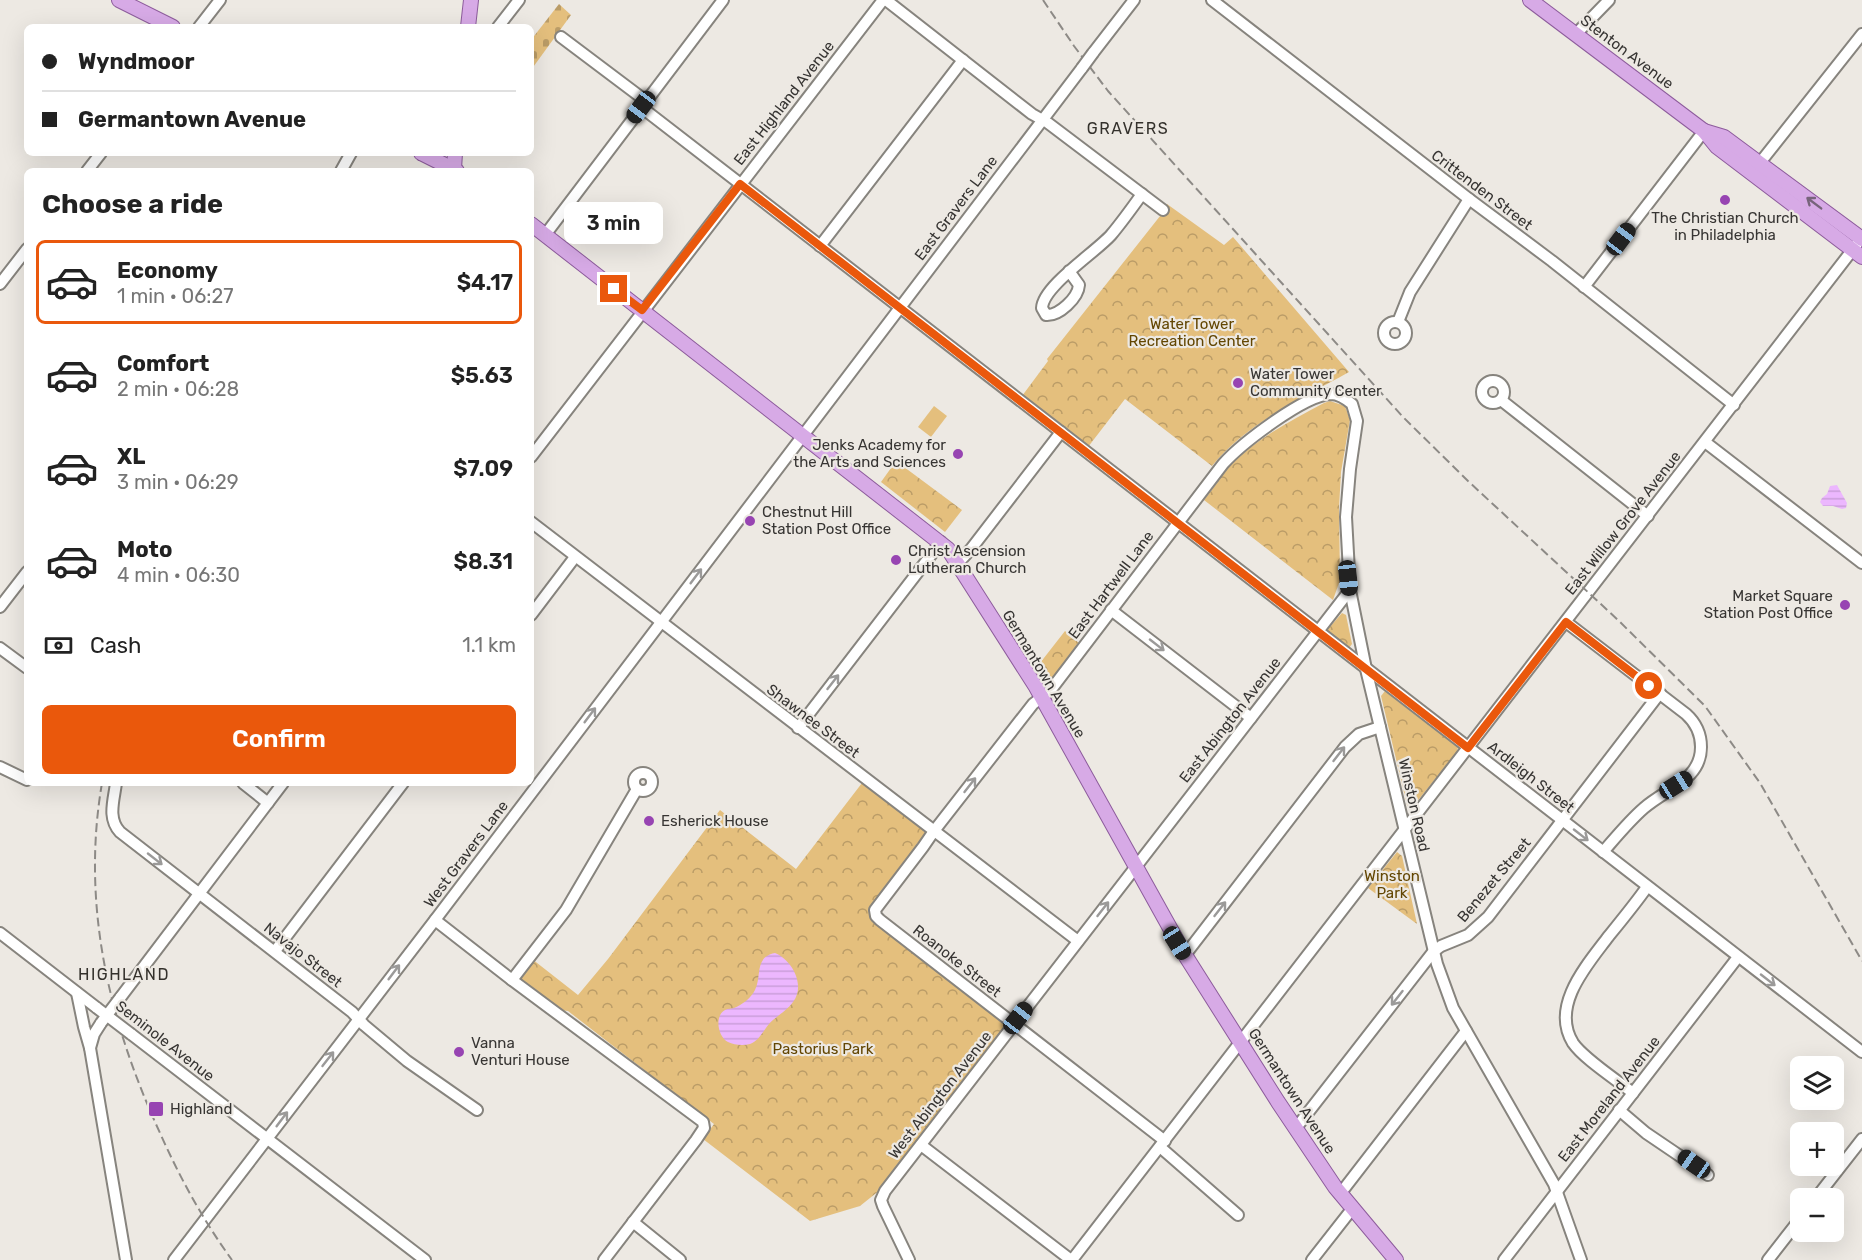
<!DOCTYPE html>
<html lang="en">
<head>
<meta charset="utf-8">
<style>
	body { margin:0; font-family:Rubik,sans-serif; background:#f2f2f2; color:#222; height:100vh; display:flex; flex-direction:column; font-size:22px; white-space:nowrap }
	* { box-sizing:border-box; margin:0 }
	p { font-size:20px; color:#767676 }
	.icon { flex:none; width:33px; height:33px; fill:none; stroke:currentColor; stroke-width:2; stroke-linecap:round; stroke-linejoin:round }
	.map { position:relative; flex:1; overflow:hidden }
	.side { position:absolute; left:24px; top:168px; width:510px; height:618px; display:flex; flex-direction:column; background:#fff; border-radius:9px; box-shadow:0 6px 24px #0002 }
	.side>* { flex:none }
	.guide { position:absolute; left:24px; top:24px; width:510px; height:132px; border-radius:9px; box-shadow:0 6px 24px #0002; display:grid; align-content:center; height:132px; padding:0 18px; background:#fff }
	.buttons { position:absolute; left:1790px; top:1056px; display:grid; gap:12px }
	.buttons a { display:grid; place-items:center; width:54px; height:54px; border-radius:9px; background:#fff; box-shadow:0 6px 24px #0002; font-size:30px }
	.end { position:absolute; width:27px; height:27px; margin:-14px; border:8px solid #ea580c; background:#fff; box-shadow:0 0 0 3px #fff }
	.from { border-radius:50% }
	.bubble { position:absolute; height:42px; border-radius:9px; background:#fff; box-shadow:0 6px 24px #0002; font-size:20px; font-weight:600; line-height:42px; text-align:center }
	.car { position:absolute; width:18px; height:36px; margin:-18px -9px; border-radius:8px; box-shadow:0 0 4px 2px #0007; background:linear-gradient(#222 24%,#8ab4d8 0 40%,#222 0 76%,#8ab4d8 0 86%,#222 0) }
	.guide b { display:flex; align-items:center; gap:21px; height:57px; font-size:22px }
	.guide b+b { border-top:2px solid #e0e0e0 }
	.guide i { width:15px; height:15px; background:#222 }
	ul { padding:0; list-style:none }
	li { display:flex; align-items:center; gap:18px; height:84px; margin:0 12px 9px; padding:0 6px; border:3px solid transparent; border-radius:9px }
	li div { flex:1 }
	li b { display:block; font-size:22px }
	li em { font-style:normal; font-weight:600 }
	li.active { border-color:#ea580c }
	li>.icon { width:54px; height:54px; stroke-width:1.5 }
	h2 { padding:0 18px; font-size:27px; line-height:72px }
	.pay { display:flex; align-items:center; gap:15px; height:66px; padding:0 18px; font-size:22px }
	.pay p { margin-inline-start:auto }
	.action { display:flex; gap:12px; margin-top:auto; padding:12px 18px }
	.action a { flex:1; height:69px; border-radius:9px; background:#ea580c; color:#fff; font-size:24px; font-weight:600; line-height:69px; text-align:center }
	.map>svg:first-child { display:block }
	.grass { fill:#e4bf7d }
	.forest { fill:url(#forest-crowns) }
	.cemetery { fill:url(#cemetery-stones) }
	.water { fill:url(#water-rules) }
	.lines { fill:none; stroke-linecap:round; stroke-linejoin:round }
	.minor-casing { stroke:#87847e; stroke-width:14 }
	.major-casing { stroke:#8d5c9c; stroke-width:16 }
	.minor { stroke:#fff; stroke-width:10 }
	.major { stroke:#d7aae6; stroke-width:14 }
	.rail { stroke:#8d8a86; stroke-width:2; stroke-dasharray:9 4.5; stroke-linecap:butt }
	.minor-bridge-casing { stroke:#87847e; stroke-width:14; stroke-linecap:butt }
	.minor-bridge { stroke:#fff; stroke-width:10 }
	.oneway { stroke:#77647b }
	.oneway2 { stroke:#9b9a99 }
	.route { stroke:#ea580c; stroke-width:8 }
	.poi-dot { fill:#9744b2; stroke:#ede9e3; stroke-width:2 }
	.labels { text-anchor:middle; stroke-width:4.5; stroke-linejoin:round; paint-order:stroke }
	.street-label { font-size:15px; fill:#373533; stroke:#ede9e3 }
	.poi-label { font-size:15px; fill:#373533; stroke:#ede9e3; text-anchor:start }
	.park-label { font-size:15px; fill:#634602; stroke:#ede9e3 }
	.neighbourhood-label { font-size:16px; letter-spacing:1.5px; fill:#34312c; stroke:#ede9e3 }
</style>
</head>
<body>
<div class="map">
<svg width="1862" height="1260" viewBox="0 0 1862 1260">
	<defs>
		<pattern id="forest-crowns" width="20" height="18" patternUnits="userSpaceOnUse" patternTransform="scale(1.5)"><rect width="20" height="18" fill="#e4bf7d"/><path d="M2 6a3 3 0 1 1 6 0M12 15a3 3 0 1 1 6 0" fill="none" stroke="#ba9c67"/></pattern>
		<pattern id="cemetery-stones" width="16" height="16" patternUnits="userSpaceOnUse" patternTransform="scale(1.5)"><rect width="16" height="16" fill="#e4bf7d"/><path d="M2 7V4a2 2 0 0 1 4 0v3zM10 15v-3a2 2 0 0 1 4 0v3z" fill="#ba9c67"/></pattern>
		<pattern id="water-rules" width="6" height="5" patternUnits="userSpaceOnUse" patternTransform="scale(1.5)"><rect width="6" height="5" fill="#ecb7fe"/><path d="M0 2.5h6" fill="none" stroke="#cb9eda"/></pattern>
	</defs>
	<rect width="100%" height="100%" fill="#ede9e3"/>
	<!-- grass -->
	<path class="grass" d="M934,406L947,416L931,437L918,427Z"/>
	<!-- forest -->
	<g class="forest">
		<path d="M1167,204L1224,245L1233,237L1349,372C1301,399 1247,423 1212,466L1125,399L1088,447L1022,396L1048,361L1047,359L1164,211Z"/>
		<path d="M1330,401L1345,406L1350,420L1341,472L1339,508L1340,580L1333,600L1204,500C1214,488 1222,474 1233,463C1259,437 1292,420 1324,403Z"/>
		<path d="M896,461L962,510L945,532L881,482Z"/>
		<path d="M1342,613L1346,615L1352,644L1349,648L1328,633V629Z"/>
		<path d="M1065,631L1080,644L1050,683L1045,685L1033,668L1040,663Z"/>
		<path d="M1385,691L1458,747L1457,752L1411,809L1407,805L1381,696Z"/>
		<path d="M862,783L925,829L927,833L873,906L899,941L1005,1023L1006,1028L880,1190L860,1206L810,1221L703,1139L714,1124L568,1011L560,1010L520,980V977L532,959L578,995L608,959L720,810L796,869Z"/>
		<path d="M1397,852L1402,856L1417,924L1368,888Z"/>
	</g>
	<!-- cemetery -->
	<path class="cemetery" d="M559,4L571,15L531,70V40Z"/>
	<!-- water -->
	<g class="water">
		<path d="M1837,485L1847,503L1846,508L1842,509L1833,506H1823L1820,502L1822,498L1827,494L1830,486Z"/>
		<path d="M775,953C792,960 806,985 793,1002C787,1011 776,1016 769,1024C763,1031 759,1041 750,1044C743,1046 734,1045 728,1042C718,1037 714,1016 725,1010C728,1008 731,1009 734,1008C742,1005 751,998 755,990C762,976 754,957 775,953Z"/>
	</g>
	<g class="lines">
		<!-- minor casing -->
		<g class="minor-casing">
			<g id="minor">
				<path d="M886,0L1032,114L1048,123L1163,210"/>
				<path d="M1212,0L1469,199L1552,261L1734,405"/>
				<path d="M199,27L220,0"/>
				<path d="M498,27L519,0"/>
				<path d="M1576,34L1609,0"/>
				<path d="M561,37L646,101"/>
				<path d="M1093,53L1134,0"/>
				<path d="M641,107L1862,1052"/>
				<path d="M1755,169L1862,34"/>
				<path d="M87,171L101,153"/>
				<path d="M341,171L351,153"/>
				<path d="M545,235L723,0"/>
				<path d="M820,246L963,60"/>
				<path d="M1069,271L1079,285C1078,298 1059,316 1046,315L1042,308C1043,286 1096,252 1111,235C1122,222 1132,208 1142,194"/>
				<path d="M0,284L27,249"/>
				<path d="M1584,287L1704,131"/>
				<path d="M1398,322L1410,292L1469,199"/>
				<circle cx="1395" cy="333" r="11"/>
				<circle cx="1493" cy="392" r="11"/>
				<path d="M1501,400L1648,516"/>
				<path d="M1705,442L1862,563"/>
				<path d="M531,457L883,0"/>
				<path d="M531,522L1078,941"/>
				<path d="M958,563L971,549L1061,432"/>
				<path d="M0,607L27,572"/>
				<path d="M1111,610L1251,718"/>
				<path d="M531,615L575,557"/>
				<path d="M1566,622L1686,714C1696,723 1701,733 1701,747C1701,780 1667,788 1644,808C1629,821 1616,837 1603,852"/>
				<path d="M0,648L27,668"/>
				<path d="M798,728L941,542"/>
				<path d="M0,767L27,780"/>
				<circle cx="643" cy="782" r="9"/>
				<path d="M116,783C114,800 107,818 120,832L352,1012L364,1025L407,1061L477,1110"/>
				<path d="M243,783L268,803"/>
				<path d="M435,920L512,980L703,1122L704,1128L696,1140L604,1260"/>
				<path d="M0,933L97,1008"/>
				<path d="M275,951L403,783"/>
				<path d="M1185,955L1345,747L1359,734L1380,727"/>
				<path d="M512,980L566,910L637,789"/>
				<path d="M77,993L84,1027L90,1048"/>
				<path d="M120,998L283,783"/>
				<path d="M101,1023L94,1034L90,1048L126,1260"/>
				<path d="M131,1034L425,1260"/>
				<path d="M1633,1093C1617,1080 1584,1059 1573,1043C1550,1006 1587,965 1608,937C1621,921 1635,904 1647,887"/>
				<path d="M1619,1110L1646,1133L1708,1175"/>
				<path d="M1296,1128L1433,952L1441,946L1468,935L1488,917L1660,693"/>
				<path d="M1165,1141L880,920L876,916L875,910L923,847L934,831L1033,704L1050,691L1223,464C1241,444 1304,395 1331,394C1339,394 1346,399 1352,404L1357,421L1350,469L1346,517L1350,590L1366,669L1437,964L1453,1008L1554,1184L1581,1260"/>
				<path d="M921,1145L1071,1260"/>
				<path d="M1160,1147L1238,1215"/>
				<path d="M1340,1194L1466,1031"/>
				<path d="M1816,1198L1862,1139"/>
				<path d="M633,1222L680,1260"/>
				<path d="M174,1260L435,920L1082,68"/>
				<path d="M909,1260L883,1206L881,1200L885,1191L1350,590"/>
				<path d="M1072,1260L1857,244"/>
				<path d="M1312,1260L1352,1209"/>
				<path d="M1504,1260L1738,957"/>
				<path d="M1768,1260L1800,1219"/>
			</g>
		</g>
		<!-- major casing -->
		<g class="major-casing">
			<g id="major">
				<path d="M119,0L173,27"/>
				<path d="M1530,0L1704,131L1717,147L1862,257"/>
				<path d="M468,27L471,0"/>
				<path d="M1704,131L1724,137L1862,239"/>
				<path d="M421,153L457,171"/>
				<path d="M454,169L455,153"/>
				<path d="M531,224L948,549L1036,687L1185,955L1278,1102L1335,1187L1396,1260"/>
			</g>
		</g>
		<!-- minor -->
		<use href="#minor" class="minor"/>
		<!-- major -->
		<use href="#major" class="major"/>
		<!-- rail -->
		<g class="rail">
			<path d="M1043,0L1074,46L1108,91L1403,417L1468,481L1618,620L1705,706L1760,783L1862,961"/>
			<path d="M102,783C81,905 109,1022 160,1133C180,1178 203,1220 232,1260"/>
		</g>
		<!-- minor-bridge casing -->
		<g class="minor-bridge-casing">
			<g id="minor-bridge">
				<path d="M1082,68L1093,53"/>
				<path d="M97,1008L131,1034"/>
				<path d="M101,1023L120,998"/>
			</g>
		</g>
		<!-- minor-bridge -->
		<use href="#minor-bridge" class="minor-bridge"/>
	</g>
	<!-- one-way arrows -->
	<defs><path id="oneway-shaft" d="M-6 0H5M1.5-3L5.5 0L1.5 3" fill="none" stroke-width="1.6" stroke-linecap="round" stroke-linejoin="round" transform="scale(1.5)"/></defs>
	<use class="oneway" href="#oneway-shaft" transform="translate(1814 203) rotate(-143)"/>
	<g class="oneway2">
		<use href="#oneway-shaft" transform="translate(696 576) rotate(-53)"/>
		<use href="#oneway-shaft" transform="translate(1157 645) rotate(38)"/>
		<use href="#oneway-shaft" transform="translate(833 682) rotate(-52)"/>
		<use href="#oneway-shaft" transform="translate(590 715) rotate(-53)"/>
		<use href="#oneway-shaft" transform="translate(1339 754) rotate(-52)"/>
		<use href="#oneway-shaft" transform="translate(970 785) rotate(-52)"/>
		<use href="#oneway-shaft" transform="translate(1581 835) rotate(38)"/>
		<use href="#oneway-shaft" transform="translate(155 859) rotate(38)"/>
		<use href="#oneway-shaft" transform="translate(1103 909) rotate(-52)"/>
		<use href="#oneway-shaft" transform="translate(1220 909) rotate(-52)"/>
		<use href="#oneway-shaft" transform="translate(394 972) rotate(-53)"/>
		<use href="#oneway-shaft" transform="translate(1768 980) rotate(38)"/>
		<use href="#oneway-shaft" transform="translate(1397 998) rotate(128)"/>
		<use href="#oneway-shaft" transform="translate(328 1059) rotate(-52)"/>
		<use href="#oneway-shaft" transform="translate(282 1119) rotate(-53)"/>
	</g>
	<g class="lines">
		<!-- route -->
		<path class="route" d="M614,289L642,310L740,184L1468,748L1566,622L1649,686"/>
	</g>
	<!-- markers -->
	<g class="poi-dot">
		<circle cx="1725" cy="200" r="6"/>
		<circle cx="1238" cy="383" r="6"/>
		<circle cx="958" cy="454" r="6"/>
		<circle cx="750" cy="521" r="6"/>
		<circle cx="896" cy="560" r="6"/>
		<circle cx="1845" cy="605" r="6"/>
		<circle cx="649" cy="821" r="6"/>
		<circle cx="459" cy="1052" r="6"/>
		<rect x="148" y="1101" width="16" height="16" rx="3"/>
	</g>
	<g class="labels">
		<!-- street labels -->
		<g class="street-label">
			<text transform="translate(1627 52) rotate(37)" y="5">Stenton Avenue</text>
			<text transform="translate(784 103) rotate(-52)" y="5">East Highland Avenue</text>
			<text transform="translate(1482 190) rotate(37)" y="5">Crittenden Street</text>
			<text transform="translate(956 208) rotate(-53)" y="5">East Gravers Lane</text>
			<text transform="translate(1623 523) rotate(-52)" y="5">East Willow Grove Avenue</text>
			<text transform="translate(1111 585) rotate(-53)" y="5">East Hartwell Lane</text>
			<text transform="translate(1044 674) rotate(59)" y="5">Germantown Avenue</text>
			<text transform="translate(1230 720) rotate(-52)" y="5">East Abington Avenue</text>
			<text transform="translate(813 721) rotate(37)" y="5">Shawnee Street</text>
			<text transform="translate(1531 777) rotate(38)" y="5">Ardleigh Street</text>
			<text transform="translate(1414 805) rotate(77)" y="5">Winston Road</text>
			<text transform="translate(466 854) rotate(-53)" y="5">West Gravers Lane</text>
			<text transform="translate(1494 880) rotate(-50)" y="5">Benezet Street</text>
			<text transform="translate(303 955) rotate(38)" y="5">Navajo Street</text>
			<text transform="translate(957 961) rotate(38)" y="5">Roanoke Street</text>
			<text transform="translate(165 1041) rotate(38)" y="5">Seminole Avenue</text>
			<text transform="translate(1292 1091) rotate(57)" y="5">Germantown Avenue</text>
			<text transform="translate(940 1095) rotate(-52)" y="5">West Abington Avenue</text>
			<text transform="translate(1609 1099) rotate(-52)" y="5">East Moreland Avenue</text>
		</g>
		<!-- poi labels -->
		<g class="poi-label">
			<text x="1725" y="223" text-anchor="middle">The Christian Church<tspan x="1725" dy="17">in Philadelphia</tspan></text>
			<text x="1250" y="379">Water Tower<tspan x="1250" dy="17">Community Center</tspan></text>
			<text x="946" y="450" text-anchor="end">Jenks Academy for<tspan x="946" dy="17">the Arts and Sciences</tspan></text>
			<text x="762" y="517">Chestnut Hill<tspan x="762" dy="17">Station Post Office</tspan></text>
			<text x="908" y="556">Christ Ascension<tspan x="908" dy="17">Lutheran Church</tspan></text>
			<text x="1833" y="601" text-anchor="end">Market Square<tspan x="1833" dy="17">Station Post Office</tspan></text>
			<text x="661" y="826">Esherick House</text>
			<text x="471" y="1048">Vanna<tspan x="471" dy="17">Venturi House</tspan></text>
			<text x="170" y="1114">Highland</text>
		</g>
		<!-- park labels -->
		<g class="park-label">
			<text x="1192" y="329">Water Tower<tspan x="1192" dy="17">Recreation Center</tspan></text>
			<text x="1392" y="881">Winston<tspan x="1392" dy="17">Park</tspan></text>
			<text x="823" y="1054">Pastorius Park</text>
		</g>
		<!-- neighbourhood labels -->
		<g class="neighbourhood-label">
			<text x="1128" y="134">GRAVERS</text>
			<text x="124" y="980">HIGHLAND</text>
		</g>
	</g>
</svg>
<div class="buttons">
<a><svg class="icon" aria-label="layers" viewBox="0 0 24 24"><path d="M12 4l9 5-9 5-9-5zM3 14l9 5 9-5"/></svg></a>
<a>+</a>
<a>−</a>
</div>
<i class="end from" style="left:1649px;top:686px"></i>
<i class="end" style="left:614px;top:289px"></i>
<div class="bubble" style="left:564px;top:202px;width:99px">3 min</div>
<i class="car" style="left:641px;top:107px;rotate:217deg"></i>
<i class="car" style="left:1621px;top:239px;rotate:37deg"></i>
<i class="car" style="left:1348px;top:578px;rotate:174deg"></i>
<i class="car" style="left:1676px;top:785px;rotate:58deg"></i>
<i class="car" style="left:1177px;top:943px;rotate:148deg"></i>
<i class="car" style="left:1018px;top:1018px;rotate:38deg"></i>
<i class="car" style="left:1694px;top:1164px;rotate:305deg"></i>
<div class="guide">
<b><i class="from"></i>Wyndmoor</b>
<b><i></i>Germantown Avenue</b>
</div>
<section class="side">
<h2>Choose a ride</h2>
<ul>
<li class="active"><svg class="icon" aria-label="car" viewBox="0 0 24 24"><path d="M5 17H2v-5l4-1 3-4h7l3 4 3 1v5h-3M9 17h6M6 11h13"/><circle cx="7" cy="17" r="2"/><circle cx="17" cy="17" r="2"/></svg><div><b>Economy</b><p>1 min · 06:27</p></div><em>$4.17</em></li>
<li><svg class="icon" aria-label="car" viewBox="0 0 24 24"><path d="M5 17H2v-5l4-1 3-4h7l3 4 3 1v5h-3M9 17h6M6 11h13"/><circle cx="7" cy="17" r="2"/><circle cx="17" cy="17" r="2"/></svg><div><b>Comfort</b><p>2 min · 06:28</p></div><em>$5.63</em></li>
<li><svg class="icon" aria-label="car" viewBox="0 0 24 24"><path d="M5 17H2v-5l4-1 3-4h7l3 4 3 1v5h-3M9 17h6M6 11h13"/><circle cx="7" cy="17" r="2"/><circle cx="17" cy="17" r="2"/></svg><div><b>XL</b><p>3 min · 06:29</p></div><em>$7.09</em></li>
<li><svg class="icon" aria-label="car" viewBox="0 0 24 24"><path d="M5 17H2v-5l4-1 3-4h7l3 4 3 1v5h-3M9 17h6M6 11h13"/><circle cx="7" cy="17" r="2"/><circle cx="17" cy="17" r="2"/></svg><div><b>Moto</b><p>4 min · 06:30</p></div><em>$8.31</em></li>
</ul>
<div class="pay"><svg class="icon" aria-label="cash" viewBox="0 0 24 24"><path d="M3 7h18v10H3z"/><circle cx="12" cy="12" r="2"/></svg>Cash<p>1.1 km</p></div>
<div class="action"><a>Confirm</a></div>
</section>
</div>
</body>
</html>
